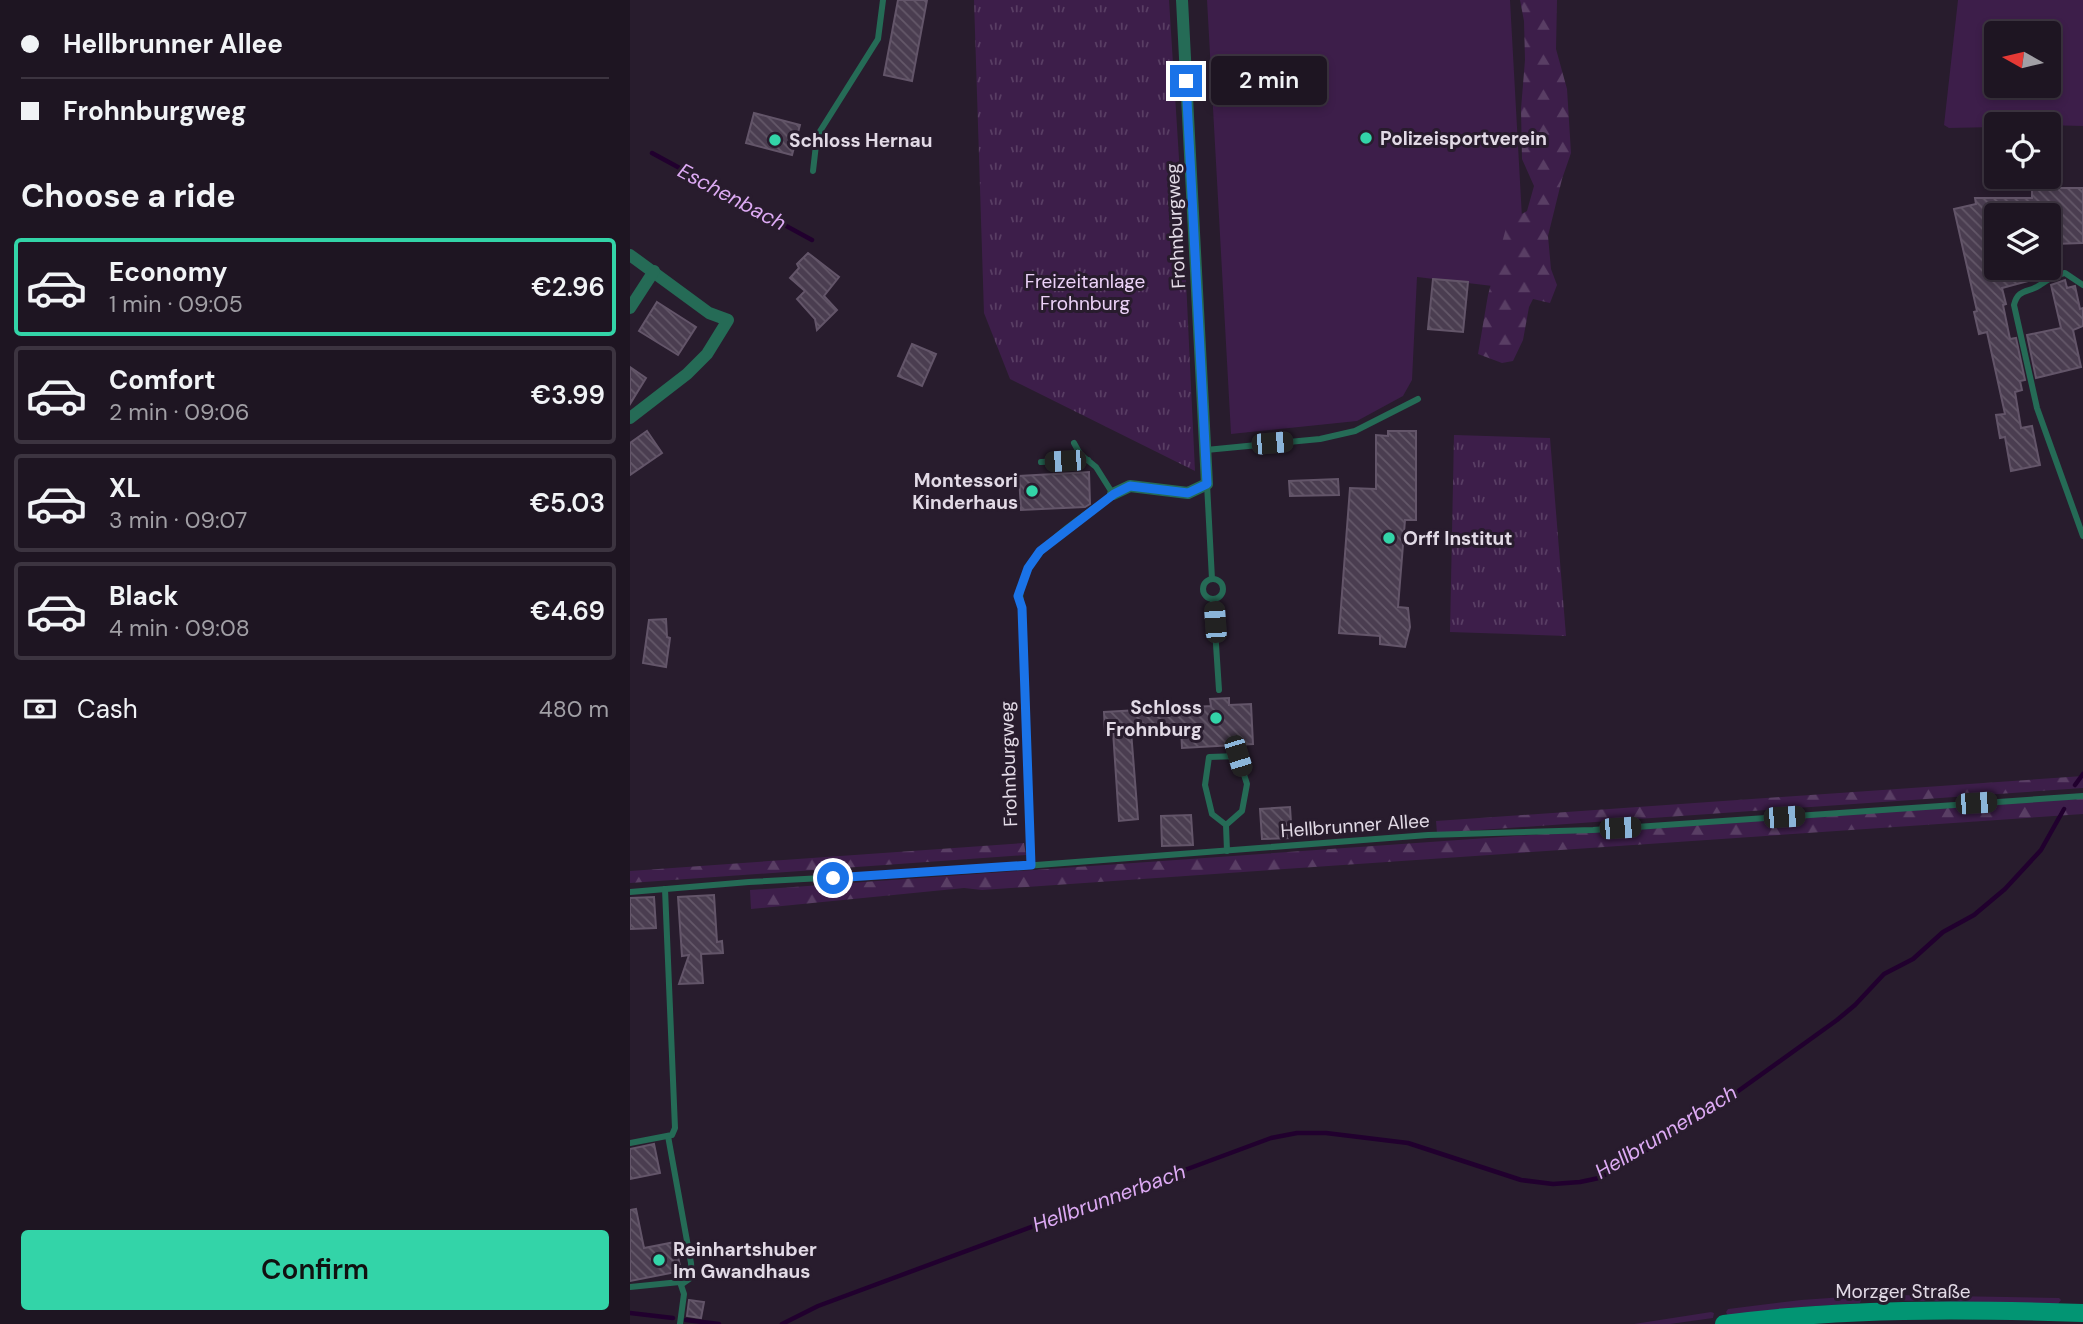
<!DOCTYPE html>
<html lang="en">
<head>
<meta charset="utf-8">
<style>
	body { margin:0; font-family:"DM Sans",sans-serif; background:#2b222f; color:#f1f3f6; height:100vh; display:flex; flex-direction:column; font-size:26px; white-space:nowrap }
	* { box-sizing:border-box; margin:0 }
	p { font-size:23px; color:#a19fa5 }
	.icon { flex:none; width:38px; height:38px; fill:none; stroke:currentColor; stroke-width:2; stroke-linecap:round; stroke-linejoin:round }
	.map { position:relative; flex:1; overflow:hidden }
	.panel { display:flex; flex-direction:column; background:#1e1522; width:630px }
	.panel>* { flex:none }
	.banner { display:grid; align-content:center; height:154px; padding:0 21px; background:#1e1522 }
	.needle { width:46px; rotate:278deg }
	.fabs { position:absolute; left:1354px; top:21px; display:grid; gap:14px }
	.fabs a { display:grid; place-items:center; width:77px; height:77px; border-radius:7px; background:#1e1522; box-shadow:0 4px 10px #0003,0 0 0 2px #3c3440; font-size:35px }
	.end { position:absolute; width:32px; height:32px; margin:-16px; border:9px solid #1a73e8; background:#fff; box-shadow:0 0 0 4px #fff }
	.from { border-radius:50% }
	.bubble { position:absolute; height:49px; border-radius:7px; background:#1e1522; box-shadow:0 4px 10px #0003,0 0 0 2px #3c3440; font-size:23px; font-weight:600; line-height:49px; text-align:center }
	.car { position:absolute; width:21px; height:42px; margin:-21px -10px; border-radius:9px; box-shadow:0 0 5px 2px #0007; background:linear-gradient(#222 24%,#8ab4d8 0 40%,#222 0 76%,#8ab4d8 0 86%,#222 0) }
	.banner b { display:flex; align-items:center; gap:24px; height:66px; font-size:26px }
	.banner b+b { border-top:2px solid #3c3440 }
	.banner i { width:18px; height:18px; background:#f1f3f6 }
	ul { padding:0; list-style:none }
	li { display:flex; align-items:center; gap:21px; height:98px; margin:0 14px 10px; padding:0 7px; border:4px solid #3c3440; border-radius:7px }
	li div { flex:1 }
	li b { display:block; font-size:26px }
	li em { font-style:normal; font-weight:600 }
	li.active { border-color:#33d4a8 }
	li>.icon { width:63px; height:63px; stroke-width:1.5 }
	h2 { padding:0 21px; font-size:32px; line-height:84px }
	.pay { display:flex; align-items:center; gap:18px; height:77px; padding:0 21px; font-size:26px }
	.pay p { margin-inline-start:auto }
	.action { display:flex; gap:14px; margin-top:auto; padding:14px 21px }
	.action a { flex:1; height:80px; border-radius:7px; background:#33d4a8; color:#111; font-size:28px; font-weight:600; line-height:80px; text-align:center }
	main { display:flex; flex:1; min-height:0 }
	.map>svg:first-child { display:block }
	.grass { fill:#3d1e4a; fill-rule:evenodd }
	.forest { fill:url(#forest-firs) }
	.park { fill:url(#park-tufts) }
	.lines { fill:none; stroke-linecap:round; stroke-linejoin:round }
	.stream { stroke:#21002e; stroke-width:4.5 }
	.building { fill:url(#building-back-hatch); stroke:#635569; stroke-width:2 }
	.lane { stroke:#256b56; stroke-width:6 }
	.street { stroke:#256b56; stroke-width:12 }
	.secondary { stroke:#029573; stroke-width:18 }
	.route { stroke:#1a73e8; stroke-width:9 }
	.poi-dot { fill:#33d4a8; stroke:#281c2d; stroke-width:2.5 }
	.labels { text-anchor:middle; stroke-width:6; stroke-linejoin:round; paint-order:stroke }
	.poi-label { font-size:19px; font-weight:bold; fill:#e2dae6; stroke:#281c2d; text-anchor:start }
	.street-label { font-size:19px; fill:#e2dae6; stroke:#281c2d }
	.park-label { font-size:19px; fill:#ecd2f8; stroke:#281c2d }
	.water-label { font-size:21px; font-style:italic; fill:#ddaaf4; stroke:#281c2d }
</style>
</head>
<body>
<main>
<section class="panel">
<div class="banner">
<b><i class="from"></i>Hellbrunner Allee</b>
<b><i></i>Frohnburgweg</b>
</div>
<h2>Choose a ride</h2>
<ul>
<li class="active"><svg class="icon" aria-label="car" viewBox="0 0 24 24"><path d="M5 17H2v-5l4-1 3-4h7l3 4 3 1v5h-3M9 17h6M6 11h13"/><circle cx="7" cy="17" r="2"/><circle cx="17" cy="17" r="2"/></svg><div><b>Economy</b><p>1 min · 09:05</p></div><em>€2.96</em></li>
<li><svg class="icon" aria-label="car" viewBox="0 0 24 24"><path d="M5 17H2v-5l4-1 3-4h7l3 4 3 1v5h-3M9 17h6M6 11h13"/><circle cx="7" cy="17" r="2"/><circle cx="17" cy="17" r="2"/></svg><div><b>Comfort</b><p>2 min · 09:06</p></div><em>€3.99</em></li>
<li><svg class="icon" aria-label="car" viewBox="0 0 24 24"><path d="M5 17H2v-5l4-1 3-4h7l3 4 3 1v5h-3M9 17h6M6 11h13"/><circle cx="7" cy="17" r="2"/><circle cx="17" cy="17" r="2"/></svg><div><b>XL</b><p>3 min · 09:07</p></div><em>€5.03</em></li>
<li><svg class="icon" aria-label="car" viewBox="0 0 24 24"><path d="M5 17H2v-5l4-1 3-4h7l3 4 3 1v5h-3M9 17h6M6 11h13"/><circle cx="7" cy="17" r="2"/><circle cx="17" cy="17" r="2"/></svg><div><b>Black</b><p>4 min · 09:08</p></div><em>€4.69</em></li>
</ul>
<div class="pay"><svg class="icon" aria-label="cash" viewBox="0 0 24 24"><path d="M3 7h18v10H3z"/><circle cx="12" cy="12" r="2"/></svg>Cash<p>480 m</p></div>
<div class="action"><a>Confirm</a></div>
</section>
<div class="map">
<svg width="1453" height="1324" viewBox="0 0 1453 1324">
	<defs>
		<pattern id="forest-firs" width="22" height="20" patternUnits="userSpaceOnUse" patternTransform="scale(1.75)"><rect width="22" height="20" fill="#3d1e4a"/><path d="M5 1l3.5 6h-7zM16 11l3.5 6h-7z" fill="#593e64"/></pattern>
		<pattern id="park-tufts" width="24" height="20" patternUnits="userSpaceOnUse" patternTransform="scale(1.75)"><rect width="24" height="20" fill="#3d1e4a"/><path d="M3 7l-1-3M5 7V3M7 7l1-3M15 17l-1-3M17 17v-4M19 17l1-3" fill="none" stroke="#593e64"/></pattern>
		<pattern id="building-back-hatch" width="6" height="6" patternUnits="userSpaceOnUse" patternTransform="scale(1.75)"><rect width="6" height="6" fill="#4a3d50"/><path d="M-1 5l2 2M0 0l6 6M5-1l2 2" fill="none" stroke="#645869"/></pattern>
	</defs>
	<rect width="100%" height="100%" fill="#281c2d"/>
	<!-- grass -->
	<g class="grass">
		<path d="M577,0H880L896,290L787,277L782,380L773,396L727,421L601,434Z"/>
		<path d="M1328,0H1453V126L1367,124V127L1319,128L1314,125ZM1367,33H1419V86H1367Z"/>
		<path d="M1266,1295L1429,1298L1431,1300L1428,1304L1245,1300L1247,1296Z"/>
		<path d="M1228,1296L1232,1297L1230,1303L1157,1308L1098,1316L1096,1312L1098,1309L1171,1300Z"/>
		<path d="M1081,1312L1084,1313L1083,1318L1040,1324H1004Z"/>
	</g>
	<!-- forest -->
	<g class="forest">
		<path d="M890,0H927L926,49L937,89L941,153L932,179L918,236L921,269L927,285L920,303L903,299L899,307L893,340L883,361L872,363L848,354L858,295L876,228L881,220L897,211L904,186L892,159L891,109L895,60L894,21Z"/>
		<path d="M1453,776V788L807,833L806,821Z"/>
		<path d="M1453,796V814L352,890L334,888L121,909L120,890Z"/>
		<path d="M394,843L396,855L0,883V871Z"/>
	</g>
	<!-- park -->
	<g class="park">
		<path d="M344,0H539L554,238L565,471L380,379L354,313Z"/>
		<path d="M824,435L920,438L936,636L820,632Z"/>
	</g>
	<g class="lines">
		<!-- stream -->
		<g class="stream">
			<path d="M22,153L182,240"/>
			<path d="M1445,785L1453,774"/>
			<path d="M0,1313L43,1318"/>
			<path d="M56,1320L89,1324"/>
			<path d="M152,1324L188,1306L641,1138L667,1133H696L778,1143L891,1180L923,1184L950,1182L969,1178L987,1168L1079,1112L1207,1020L1225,1005L1254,974L1283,959L1313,932L1344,915L1375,889L1411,850L1434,809"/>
		</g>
	</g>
	<!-- building -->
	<g class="building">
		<path d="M268,0H297L282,81L254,75Z"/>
		<path d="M124,113L170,125L162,155L116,143Z"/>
		<path d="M1402,188H1453V243L1424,244V234H1419V215H1367V268H1407L1410,278L1372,288L1376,304L1373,305L1380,339L1386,338L1395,380L1390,381L1392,390L1385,392L1391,428L1402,426L1410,465L1381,471L1375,437L1370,438L1366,415L1375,414L1357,332L1349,334L1344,312L1347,311L1324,209L1346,204L1345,198H1402Z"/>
		<path d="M178,253L209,277L194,296L207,310L187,330L185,319L167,299L175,291L160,278L169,268L167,264Z"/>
		<path d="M803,279L838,282L833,332L798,329Z"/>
		<path d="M1435,280L1437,288L1445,286L1450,309L1453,308V326L1443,330L1451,367L1406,378L1397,335L1431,328L1421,285Z"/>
		<path d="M27,302L66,327L48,355L9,331Z"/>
		<path d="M282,344L306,354L292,386L268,376Z"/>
		<path d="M0,367L16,378L0,404Z"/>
		<path d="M17,431L32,453L0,475V443Z"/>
		<path d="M758,431H786V520H775L768,607L778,608L780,627L775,647L750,644V636L709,633L720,488L746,489V435L758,436Z"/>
		<path d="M459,472L460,504L455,507L391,510L389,476Z"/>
		<path d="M708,479L709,495L660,496L659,481Z"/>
		<path d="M36,619L37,637L40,638L36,667L13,663L19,620Z"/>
		<path d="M599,698V705L621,704L623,744L552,748L551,727L501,731L508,819L489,821L483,731H475L474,712L581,706L580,699Z"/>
		<path d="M660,807L662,838L632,839L630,809Z"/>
		<path d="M561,815L563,845L532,846L531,816Z"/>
		<path d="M84,895L87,942L92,941L93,953L71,954L73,983L49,984L59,955L52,956L48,897Z"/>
		<path d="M24,897L26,928L0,929V898Z"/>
		<path d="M24,1144L30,1173L0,1179V1149Z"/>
		<path d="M6,1209L14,1248L45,1242L51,1271L0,1281V1210Z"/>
		<path d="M59,1300L74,1302L71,1318L57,1316Z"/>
	</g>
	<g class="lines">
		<!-- lane -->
		<g class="lane">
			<path d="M183,171L187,136L248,39L253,0"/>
			<path d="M1453,285L1435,273C1423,275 1420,279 1410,285C1399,293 1388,288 1384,305L1407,408L1453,536"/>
			<path d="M576,450L690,439L725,431L788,399"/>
			<path d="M411,462L458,460"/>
			<path d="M577,484L582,579"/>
			<circle cx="583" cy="589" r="10"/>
			<path d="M583,599L589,690"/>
			<path d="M596,825L582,814L575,785L579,757L608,756L617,784L612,811L596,825L597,851"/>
			<path d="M401,865L392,608C378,560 451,519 483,494L466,467L450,454L444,443"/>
			<path d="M0,892L119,882L342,870L798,835L963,830L1453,796"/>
			<path d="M38,1136L61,1263L62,1277L52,1284"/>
			<path d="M0,1143L42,1135L45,1128L35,889"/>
			<path d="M0,1287L50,1282L54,1294L50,1324"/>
		</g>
		<!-- street -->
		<g class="street">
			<path d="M0,255L79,313L98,320L77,354L57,374L0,418"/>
			<path d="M0,308L24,271"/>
			<path d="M483,494L500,486L558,493L577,484L552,0"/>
		</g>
		<!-- secondary -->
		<path class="secondary" d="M1094,1324C1214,1308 1332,1309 1453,1313"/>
	</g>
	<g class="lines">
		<!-- route -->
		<path class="route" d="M203,878L401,865L392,608L388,596L398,568L410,551L484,494L500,486L558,493L577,484L556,81"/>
	</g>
	<!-- markers -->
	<g class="poi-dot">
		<circle cx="736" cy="138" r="7"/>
		<circle cx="145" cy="140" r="7"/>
		<circle cx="402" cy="491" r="7"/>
		<circle cx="759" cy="538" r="7"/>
		<circle cx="586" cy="718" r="7"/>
		<circle cx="29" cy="1260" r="7"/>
	</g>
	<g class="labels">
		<!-- poi labels -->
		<g class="poi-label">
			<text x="750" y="145">Polizeisportverein</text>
			<text x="159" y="147">Schloss Hernau</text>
			<text x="388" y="487" text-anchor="end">Montessori<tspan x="388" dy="22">Kinderhaus</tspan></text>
			<text x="773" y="545">Orff Institut</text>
			<text x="572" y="714" text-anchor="end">Schloss<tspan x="572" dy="22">Frohnburg</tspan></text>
			<text x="43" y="1256">Reinhartshuber<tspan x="43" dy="22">Im Gwandhaus</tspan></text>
		</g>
		<!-- street labels -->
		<g class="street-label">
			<text transform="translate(545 226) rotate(-93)" y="7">Frohnburgweg</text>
			<text transform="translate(378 764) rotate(-92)" y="7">Frohnburgweg</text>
			<text transform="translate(725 825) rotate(-4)" y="7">Hellbrunner Allee</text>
			<text x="1273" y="1298">Morzger Straße</text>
		</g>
		<!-- park labels -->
		<g class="park-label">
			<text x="455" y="288">Freizeitanlage<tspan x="455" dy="22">Frohnburg</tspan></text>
		</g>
		<!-- water labels -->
		<g class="water-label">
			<text transform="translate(102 197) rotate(28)" y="7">Eschenbach</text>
			<text transform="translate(1036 1132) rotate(-31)" y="7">Hellbrunnerbach</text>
			<text transform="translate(479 1198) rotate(-20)" y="7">Hellbrunnerbach</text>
		</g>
	</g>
</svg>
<div class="fabs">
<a><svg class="needle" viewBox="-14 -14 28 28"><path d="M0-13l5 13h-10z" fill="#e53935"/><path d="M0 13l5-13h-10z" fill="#a19fa5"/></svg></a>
<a><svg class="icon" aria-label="locate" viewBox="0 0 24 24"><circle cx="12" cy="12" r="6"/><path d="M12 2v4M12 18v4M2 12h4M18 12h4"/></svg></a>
<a><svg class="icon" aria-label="layers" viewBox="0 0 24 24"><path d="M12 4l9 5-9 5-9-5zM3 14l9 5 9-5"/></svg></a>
</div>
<i class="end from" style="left:203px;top:878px"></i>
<i class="end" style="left:556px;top:81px"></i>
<div class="bubble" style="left:581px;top:56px;width:116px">2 min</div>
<i class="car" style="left:642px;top:443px;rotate:85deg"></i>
<i class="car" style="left:435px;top:461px;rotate:267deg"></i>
<i class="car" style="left:585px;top:622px;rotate:356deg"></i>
<i class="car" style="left:608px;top:756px;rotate:163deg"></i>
<i class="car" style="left:1346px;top:803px;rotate:86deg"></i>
<i class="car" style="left:1154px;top:817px;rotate:86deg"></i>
<i class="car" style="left:990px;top:828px;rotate:86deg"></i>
</div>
</main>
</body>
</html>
